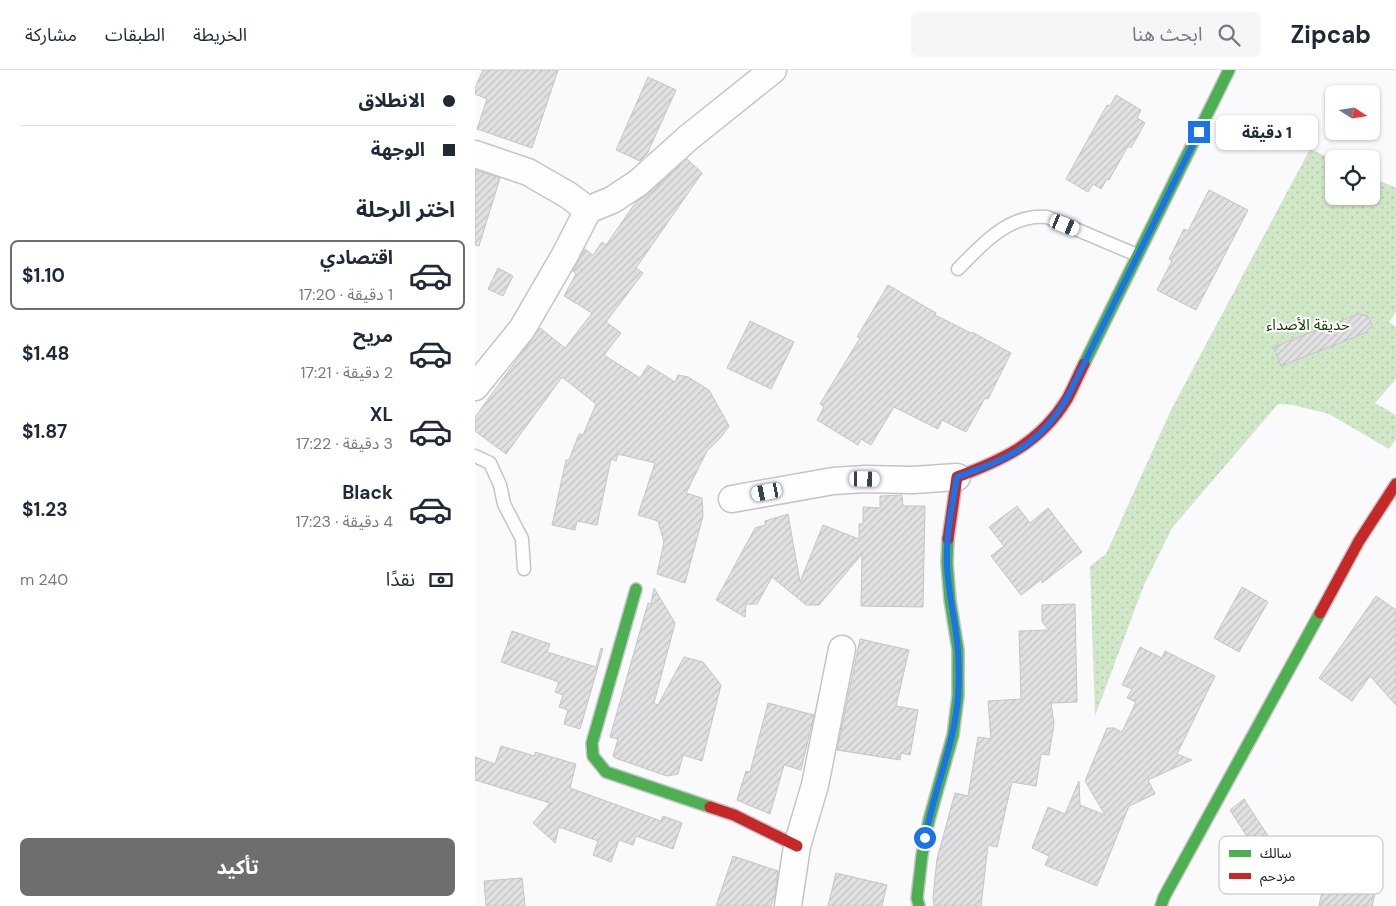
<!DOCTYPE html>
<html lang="ar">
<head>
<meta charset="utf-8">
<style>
	body { margin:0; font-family:"DM Sans","Noto Sans Arabic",sans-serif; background:#f6f6f7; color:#1f2937; direction:rtl; height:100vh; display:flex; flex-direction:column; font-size:19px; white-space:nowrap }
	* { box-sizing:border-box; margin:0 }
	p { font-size:16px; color:#747a83 }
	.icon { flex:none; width:28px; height:28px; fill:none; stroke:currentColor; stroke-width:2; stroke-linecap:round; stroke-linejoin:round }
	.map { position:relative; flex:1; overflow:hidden; direction:ltr }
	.side { display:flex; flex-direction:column; background:#fff; width:475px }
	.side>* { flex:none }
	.top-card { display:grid; align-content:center; height:110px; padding:0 20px; background:#fff }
	.needle { width:32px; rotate:102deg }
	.tools { position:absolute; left:850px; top:15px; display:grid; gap:10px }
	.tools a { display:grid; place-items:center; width:55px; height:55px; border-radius:8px; background:#fff; box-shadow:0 1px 4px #0004; font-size:25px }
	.end { position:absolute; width:22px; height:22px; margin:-11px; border:6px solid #1a73e8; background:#fff; box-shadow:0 0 0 2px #fff }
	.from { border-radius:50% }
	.bubble { position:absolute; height:35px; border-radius:8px; background:#fff; box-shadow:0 1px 4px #0004; font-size:16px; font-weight:700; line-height:35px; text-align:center; direction:rtl }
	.car { position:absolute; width:15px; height:30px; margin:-15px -8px; border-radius:6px; box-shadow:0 0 4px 1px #0007; background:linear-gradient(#fff 24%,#345 0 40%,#fff 0 76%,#345 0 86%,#fff 0) }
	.top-card b { display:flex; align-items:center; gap:18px; height:48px; font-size:19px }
	.top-card b+b { border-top:1px solid #e0e1e3 }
	.top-card i { width:12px; height:12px; background:#1f2937 }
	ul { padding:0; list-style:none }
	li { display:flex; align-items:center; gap:15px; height:70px; margin:0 10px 8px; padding:0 10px; border:2px solid transparent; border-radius:8px }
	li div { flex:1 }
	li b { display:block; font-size:19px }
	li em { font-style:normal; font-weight:700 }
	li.active { border-color:#6f6e6f }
	li>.icon { width:45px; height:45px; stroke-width:1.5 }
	h2 { padding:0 20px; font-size:22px; line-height:60px }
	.pay { display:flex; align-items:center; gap:12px; height:55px; padding:0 20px; font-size:19px }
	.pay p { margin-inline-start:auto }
	.action { display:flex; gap:10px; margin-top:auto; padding:10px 20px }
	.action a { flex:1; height:58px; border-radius:8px; background:#6f6e6f; color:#fff; font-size:20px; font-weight:700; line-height:58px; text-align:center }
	header { display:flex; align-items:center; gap:30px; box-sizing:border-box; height:70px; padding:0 25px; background:#fff; border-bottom:1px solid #e0e1e3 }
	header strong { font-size:24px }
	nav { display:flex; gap:28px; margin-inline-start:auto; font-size:18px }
	.search { width:350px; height:45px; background:#f6f6f7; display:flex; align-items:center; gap:12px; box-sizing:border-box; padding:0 18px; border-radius:8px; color:#747a83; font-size:19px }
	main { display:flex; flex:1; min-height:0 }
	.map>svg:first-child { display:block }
	.park { fill:url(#park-dots) }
	.building { fill:url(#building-hatch); stroke:#c5c4c6 }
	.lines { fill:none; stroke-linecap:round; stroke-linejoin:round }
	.lane-casing { stroke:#c5c4c6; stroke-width:15 }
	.street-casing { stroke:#c5c4c6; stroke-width:29 }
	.fast-casing { stroke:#c5c4c6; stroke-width:14 }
	.jam-casing { stroke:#c5c4c6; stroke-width:14 }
	.lane { stroke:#fefefe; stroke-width:12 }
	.street { stroke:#fefefe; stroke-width:26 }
	.fast { stroke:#4caf50; stroke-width:11 }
	.jam { stroke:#c62828; stroke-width:11 }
	.route { stroke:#1a73e8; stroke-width:6 }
	.labels { text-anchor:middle; stroke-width:4; stroke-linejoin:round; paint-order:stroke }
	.park-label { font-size:15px; fill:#143a01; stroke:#fff }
	.key { fill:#fff; stroke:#bdbdbd; stroke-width:1 }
	.key-label { font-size:14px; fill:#242324 }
</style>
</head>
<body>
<header>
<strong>Zipcab</strong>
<div class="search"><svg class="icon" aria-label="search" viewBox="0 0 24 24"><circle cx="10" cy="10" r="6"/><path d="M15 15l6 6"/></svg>ابحث هنا</div>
<nav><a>الخريطة</a><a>الطبقات</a><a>مشاركة</a></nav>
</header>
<main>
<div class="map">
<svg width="921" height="836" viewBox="0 0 921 836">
	<defs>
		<pattern id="park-dots" width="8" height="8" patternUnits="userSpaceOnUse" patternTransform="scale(1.25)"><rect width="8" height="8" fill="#d0e7c8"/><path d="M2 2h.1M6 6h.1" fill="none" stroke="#b2c6ac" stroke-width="1.8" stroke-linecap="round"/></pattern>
		<pattern id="building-hatch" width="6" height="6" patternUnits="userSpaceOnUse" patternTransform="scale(1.25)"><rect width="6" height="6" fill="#e1e0e2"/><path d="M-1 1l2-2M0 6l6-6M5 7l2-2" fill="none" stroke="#c1c0c2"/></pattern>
	</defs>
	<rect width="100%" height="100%" fill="#faf9fb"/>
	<!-- park -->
	<path class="park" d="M835,79L859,90V126H896V107L921,118V242L914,252L921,257V309L900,333L921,345V369L914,379L854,344L818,335L803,334L697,458L669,515L620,646L615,496L631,484L696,340Z"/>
	<!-- building -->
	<g class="building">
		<path d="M8,0H83L57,78L2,59L12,29L0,24V18Z"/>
		<path d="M173,7L201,20L172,84L165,91L141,80Z"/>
		<path d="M641,25L666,40L662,48L670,53L656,78L653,76L634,110L632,109L626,119L618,114L613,122L591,109L632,35L635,36Z"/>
		<path d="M212,89L227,103L161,198L168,203L131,252L146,263L129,285L165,308L173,295L200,312L203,305L213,307L234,320L254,356L247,366L232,381L211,423L227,428L228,446L210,513L182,504L189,472L183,451L163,445L180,393L143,384L141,391L136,389L122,455L102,451L100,460L77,455L91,390H94L104,364L108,365L121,334L87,307L31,384L0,361V347L65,258L90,278L117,243L89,226L101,204L98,201L110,179L118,185L127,172L131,175L161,132L173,124Z"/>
		<path d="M0,100L25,108L4,176L0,175Z"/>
		<path d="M734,120L773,140L721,240L682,220L697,191L694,189L709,159L713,161Z"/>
		<path d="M23,198L38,206L28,226L13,219Z"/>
		<path d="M413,215L461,243L460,245L496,263L497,262L536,283L513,329L510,328L491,362L467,350L463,359L419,337L396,375L386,369L383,375L342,350L349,337L345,334L385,268L382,267Z"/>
		<path d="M883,244L893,246L897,255L890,263L806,296L799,277Z"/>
		<path d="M275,251L319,272L296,319L252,298Z"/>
		<path d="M427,425L428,436H450L448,537L386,536L387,484L344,535H331L297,507L282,534H271L270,547L241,530L280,458L290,455V451L313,444L325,512L348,455L384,469V454H388V437L405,438V426Z"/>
		<path d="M542,436L555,453L573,438L607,482L567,513V509L546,525L516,486L529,476L514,457Z"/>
		<path d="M767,517L793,532L764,582L739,568Z"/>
		<path d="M179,518L200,553L179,633L183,635L209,587L228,592L246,615L227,691L208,685L203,704L192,706L140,688L138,686L143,669L135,667L173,533L176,534Z"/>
		<path d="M901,526L921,540V635L895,606L877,631L844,608Z"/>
		<path d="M600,534L602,632L576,633L579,654L574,685L566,684L561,716L537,712L522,777L513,775L506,836H459L458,827L462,789L480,723L493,726L503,667L516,669L513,631L546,629L544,561L574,560L567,552V535Z"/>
		<path d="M37,561L75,574L72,582L121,597L126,578L128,579L105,659L89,654L93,640L84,637L88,625L80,622L84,612L26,592Z"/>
		<path d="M385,569L434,580L421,636L443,640L435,685L426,683L425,690L362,680Z"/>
		<path d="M665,577L687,588L690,581L740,606L702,684L717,690L673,710L680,724L654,736L622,816L570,795L574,786L557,778L573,737L590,744L604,711L605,735L630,745L610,711L632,658H639L647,662L661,632L652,628L657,619L647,615Z"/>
		<path d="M293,633L339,645L326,700L309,695L295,744L262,730L271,701L275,702Z"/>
		<path d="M26,676L60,686V682L101,694L95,718L186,751L188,746L207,753L198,779L161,766L158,775L144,770L136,792L118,785L123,771L84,757L80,773L58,753L75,733L0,710V687L20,694Z"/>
		<path d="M769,729L797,772L782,782L755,740Z"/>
		<path d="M867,775L902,783L895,814L902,815L897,836H844L854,788L864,790Z"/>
		<path d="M258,786L303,801L300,825L296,836H241Z"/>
		<path d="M361,803L412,815L407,836H353Z"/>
		<path d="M47,808L50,836H11L9,811Z"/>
	</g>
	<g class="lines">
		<!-- lane casing -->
		<g class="lane-casing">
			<g id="lane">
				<path d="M483,199C506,175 535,143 572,147L662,185"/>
				<path d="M0,386L15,393L25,415L29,434L47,469L49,499"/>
			</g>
		</g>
		<!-- street casing -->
		<g class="street-casing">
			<g id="street">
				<path d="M0,84L53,102L93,125L113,140L137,130L163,113L213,68L298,0"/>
				<path d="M0,317L47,259L90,185L113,140"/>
				<path d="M257,429L358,411L390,409L438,410L482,407"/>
				<path d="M313,836L322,776L340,715L367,579"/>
			</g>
		</g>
		<!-- fast casing -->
		<g class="fast-casing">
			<g id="fast">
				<path d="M609,294L754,0"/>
				<path d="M161,519L117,673L118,686L131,702L235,737"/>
				<path d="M444,836L442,828L447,785L454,750L478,665L483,626V580L475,530L472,493L473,469"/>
				<path d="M686,836L689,827L845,543"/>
			</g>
		</g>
		<!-- jam casing -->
		<g class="jam-casing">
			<g id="jam">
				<path d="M473,469L482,407C528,390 565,373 592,329C598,318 603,306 609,294"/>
				<path d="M845,543L884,471L921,414"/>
				<path d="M235,737L259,745L322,776"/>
			</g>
		</g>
		<!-- lane -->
		<use href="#lane" class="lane"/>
		<!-- street -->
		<use href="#street" class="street"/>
		<!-- fast -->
		<use href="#fast" class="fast"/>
		<!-- jam -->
		<use href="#jam" class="jam"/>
	</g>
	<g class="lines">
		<!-- route -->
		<path class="route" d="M450,768C459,720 479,676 483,627C484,612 484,596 483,581C481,552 473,524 472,494C471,465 477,436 482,407C532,389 564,376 592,328L724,62"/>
	</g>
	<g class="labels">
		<!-- park labels -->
		<g class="park-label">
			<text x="833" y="260">حديقة الأصداء</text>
		</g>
	</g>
	<!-- legend -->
	<rect x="744" y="766" width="164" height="58" rx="8" class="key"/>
	<rect x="754" y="780" width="22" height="7" fill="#4caf50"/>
	<rect x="754" y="803" width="22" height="6" fill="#c62828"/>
	<g class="key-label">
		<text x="785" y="788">سالك</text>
		<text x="785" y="811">مزدحم</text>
	</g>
</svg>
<div class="tools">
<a><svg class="needle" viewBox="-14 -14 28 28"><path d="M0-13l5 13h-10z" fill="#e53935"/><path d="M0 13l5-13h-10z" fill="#747a83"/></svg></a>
<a><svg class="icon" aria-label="locate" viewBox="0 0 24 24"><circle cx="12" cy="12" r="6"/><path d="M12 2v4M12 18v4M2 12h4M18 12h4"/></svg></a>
</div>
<i class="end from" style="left:450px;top:768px"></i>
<i class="end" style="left:724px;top:62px"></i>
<div class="bubble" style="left:741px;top:45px;width:102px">1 دقيقة</div>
<i class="car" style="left:590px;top:155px;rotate:112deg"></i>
<i class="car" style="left:390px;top:409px;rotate:91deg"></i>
<i class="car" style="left:292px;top:422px;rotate:259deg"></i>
</div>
<section class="side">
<div class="top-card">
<b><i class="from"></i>الانطلاق</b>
<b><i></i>الوجهة</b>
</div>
<h2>اختر الرحلة</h2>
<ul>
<li class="active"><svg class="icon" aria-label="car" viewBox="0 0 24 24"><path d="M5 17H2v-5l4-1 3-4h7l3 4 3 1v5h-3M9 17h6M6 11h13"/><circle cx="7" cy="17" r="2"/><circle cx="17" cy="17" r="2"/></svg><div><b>اقتصادي</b><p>1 دقيقة · 17:20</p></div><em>$1.10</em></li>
<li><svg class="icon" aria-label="car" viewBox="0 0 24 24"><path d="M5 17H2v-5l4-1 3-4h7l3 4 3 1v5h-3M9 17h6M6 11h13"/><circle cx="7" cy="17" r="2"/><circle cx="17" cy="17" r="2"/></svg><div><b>مريح</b><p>2 دقيقة · 17:21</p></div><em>$1.48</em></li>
<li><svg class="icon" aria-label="car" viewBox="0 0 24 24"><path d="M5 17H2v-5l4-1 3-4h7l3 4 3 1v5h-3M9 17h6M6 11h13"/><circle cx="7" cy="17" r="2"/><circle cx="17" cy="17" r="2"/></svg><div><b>XL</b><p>3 دقيقة · 17:22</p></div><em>$1.87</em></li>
<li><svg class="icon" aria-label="car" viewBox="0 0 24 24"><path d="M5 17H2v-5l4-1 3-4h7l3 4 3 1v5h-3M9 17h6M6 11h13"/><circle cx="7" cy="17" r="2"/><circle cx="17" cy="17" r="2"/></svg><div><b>Black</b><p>4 دقيقة · 17:23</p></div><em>$1.23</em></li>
</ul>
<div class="pay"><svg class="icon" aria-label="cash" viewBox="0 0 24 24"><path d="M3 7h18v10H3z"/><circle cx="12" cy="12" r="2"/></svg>نقدًا<p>240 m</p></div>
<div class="action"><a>تأكيد</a></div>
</section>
</main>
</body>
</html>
